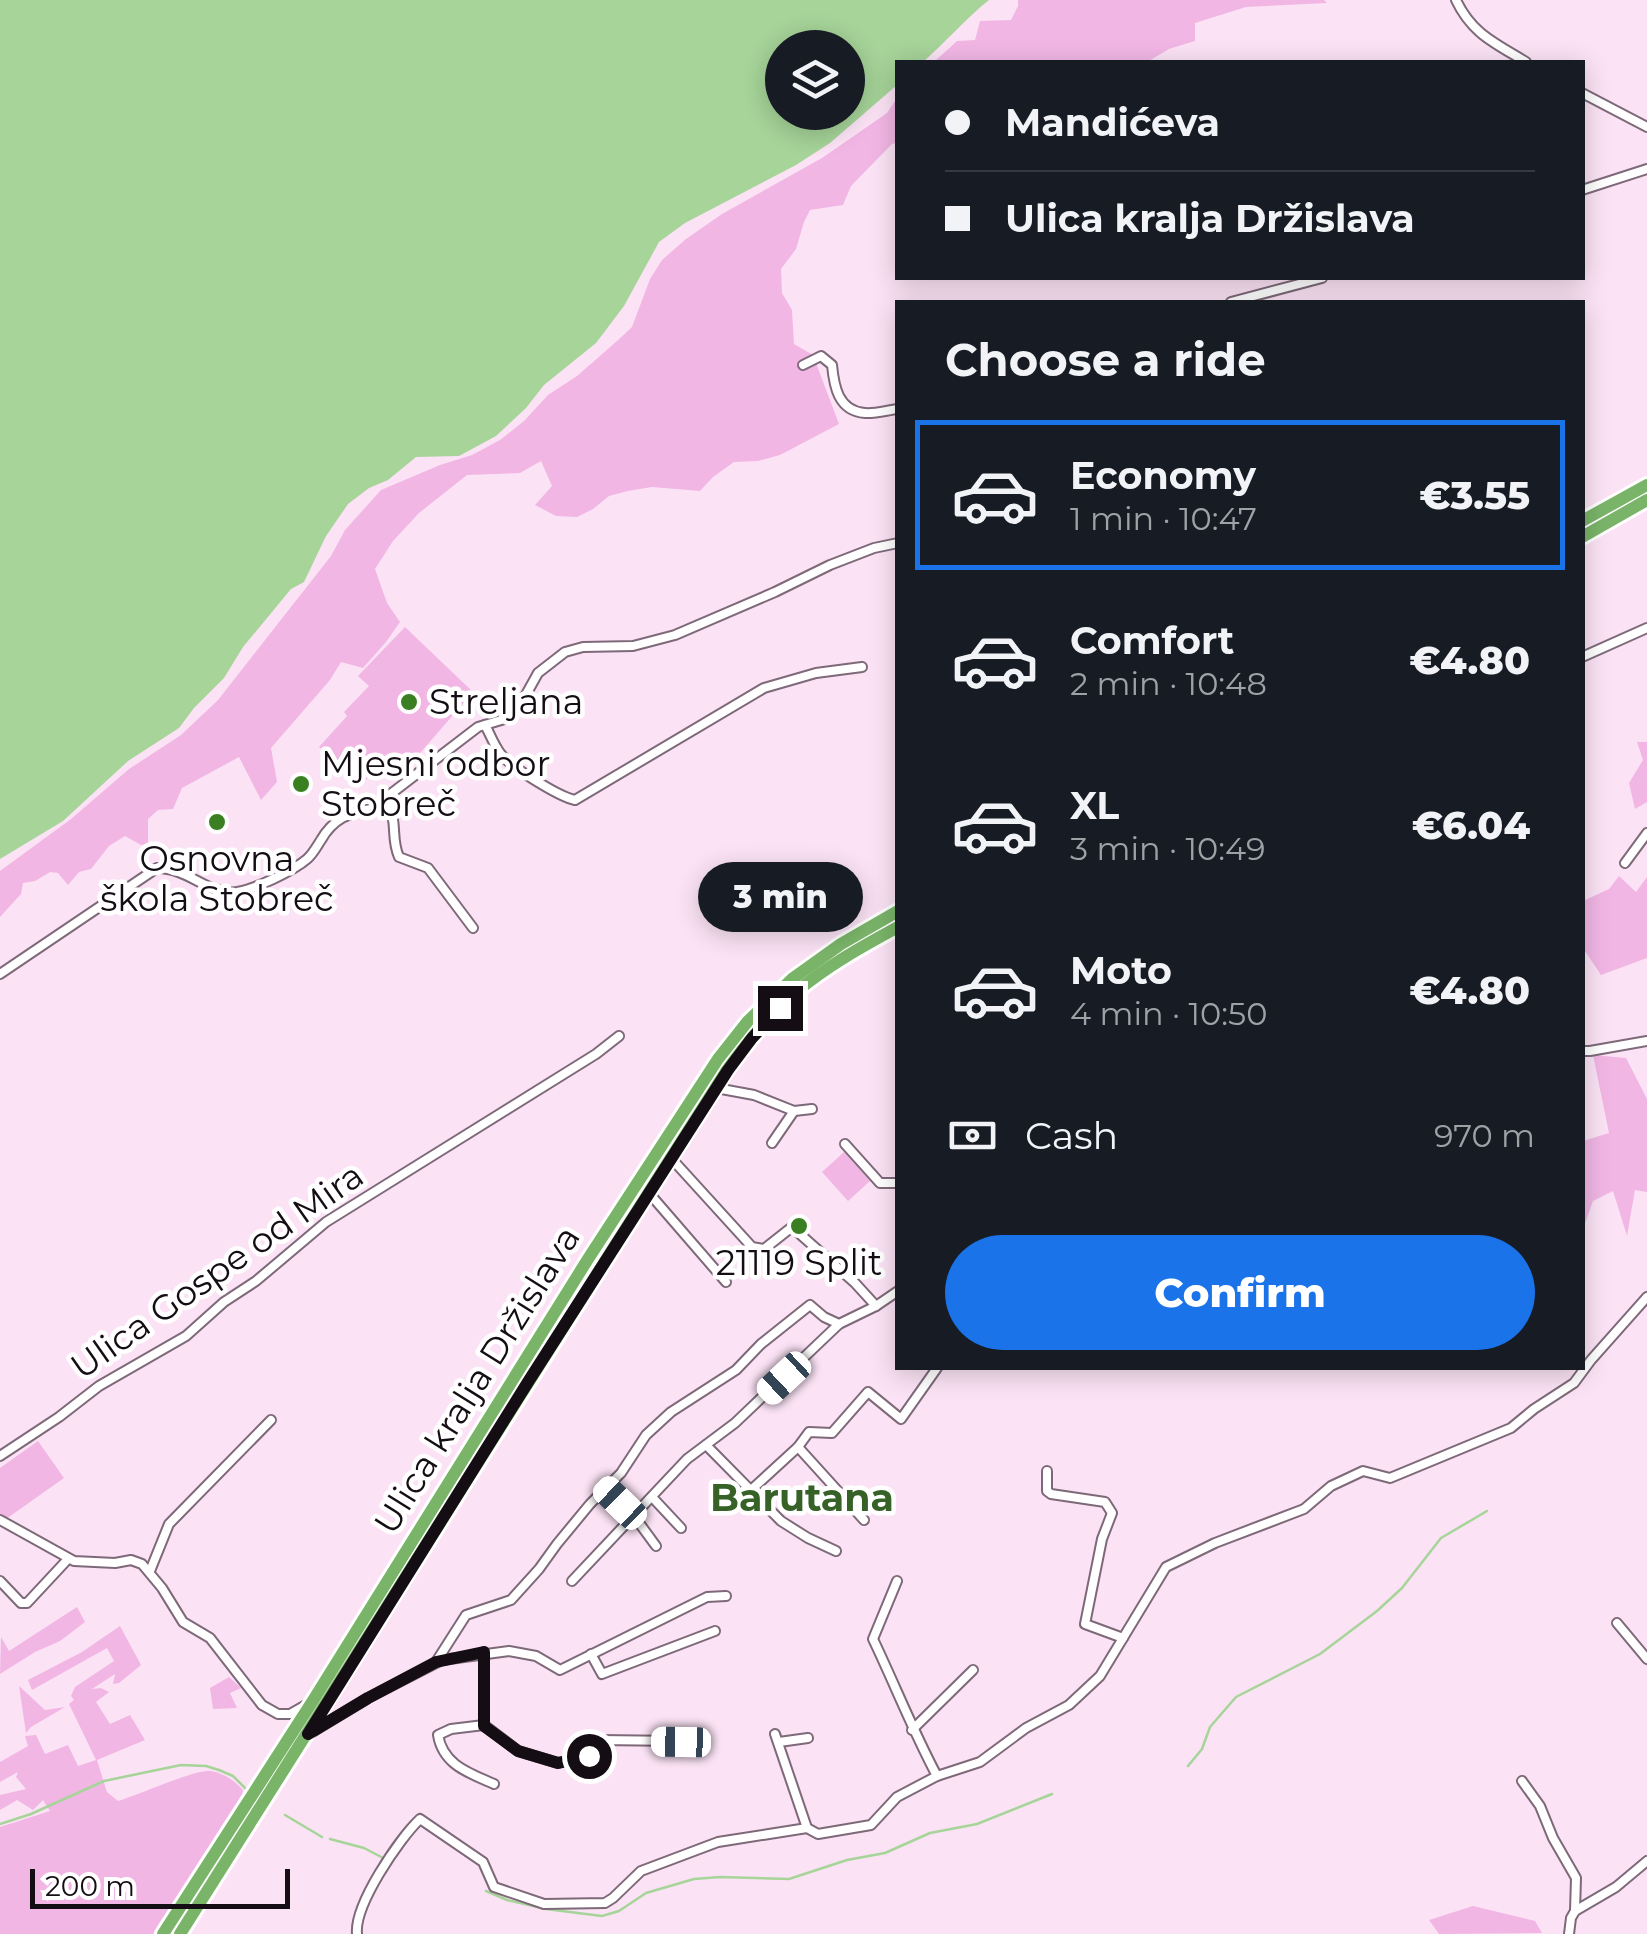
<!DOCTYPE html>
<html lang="en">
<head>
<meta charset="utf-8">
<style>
	body { margin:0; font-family:Montserrat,sans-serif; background:#242831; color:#f1f3f6; height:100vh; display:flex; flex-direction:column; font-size:38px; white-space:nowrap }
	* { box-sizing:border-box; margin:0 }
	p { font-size:32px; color:#9ea1a6 }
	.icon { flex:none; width:55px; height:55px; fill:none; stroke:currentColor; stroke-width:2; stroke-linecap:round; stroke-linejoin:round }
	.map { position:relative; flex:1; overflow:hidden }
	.panel { position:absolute; left:895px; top:300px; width:690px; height:1070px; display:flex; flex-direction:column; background:#171b24; border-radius:0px; box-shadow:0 5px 25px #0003 }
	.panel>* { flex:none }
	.banner { position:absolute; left:895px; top:60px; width:690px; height:220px; border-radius:0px; box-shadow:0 5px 25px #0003; display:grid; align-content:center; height:220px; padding:0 50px; background:#171b24 }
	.controls { position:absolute; left:765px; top:30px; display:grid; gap:20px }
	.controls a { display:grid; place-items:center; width:100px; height:100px; border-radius:50%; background:#171b24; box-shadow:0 5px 25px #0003; font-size:50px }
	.scale { position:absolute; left:30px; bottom:25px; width:260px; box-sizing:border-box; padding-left:10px; border:5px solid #150d14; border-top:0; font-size:28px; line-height:35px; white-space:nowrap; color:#150d14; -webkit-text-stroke:8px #fff; paint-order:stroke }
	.end { position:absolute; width:45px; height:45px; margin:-22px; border:12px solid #150d14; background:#fff; box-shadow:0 0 0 5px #fff }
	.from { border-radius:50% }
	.bubble { position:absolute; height:70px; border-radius:35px; background:#171b24; box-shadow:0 5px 25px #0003; font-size:32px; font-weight:800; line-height:70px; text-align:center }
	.car { position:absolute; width:30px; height:60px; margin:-30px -15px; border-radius:12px; box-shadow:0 0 8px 2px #0007; background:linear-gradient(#fff 24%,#345 0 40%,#fff 0 76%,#345 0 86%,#fff 0) }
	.banner b { display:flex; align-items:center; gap:35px; height:95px; font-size:38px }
	.banner b+b { border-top:2px solid #363941 }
	.banner i { width:25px; height:25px; background:#f1f3f6 }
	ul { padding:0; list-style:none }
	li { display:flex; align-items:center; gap:30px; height:150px; margin:0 20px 15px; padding:0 30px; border:5px solid transparent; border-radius:0px }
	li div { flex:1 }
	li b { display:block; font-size:38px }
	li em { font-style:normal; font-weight:800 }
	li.current { border-color:#1a73e8 }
	li>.icon { width:90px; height:90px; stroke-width:1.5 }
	h2 { padding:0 50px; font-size:45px; line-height:120px }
	.pay { display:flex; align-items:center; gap:25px; height:110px; padding:0 50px; font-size:38px }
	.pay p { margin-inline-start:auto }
	.button { display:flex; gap:20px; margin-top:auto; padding:20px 50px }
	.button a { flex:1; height:115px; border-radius:60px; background:#1a73e8; color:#fff; font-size:40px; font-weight:800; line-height:115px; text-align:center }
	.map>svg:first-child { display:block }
	.green { fill:#f2b6e5 }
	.water { fill:#a6d499; fill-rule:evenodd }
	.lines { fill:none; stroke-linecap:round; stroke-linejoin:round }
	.stream { stroke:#a6d499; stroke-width:2.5 }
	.street-casing { stroke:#7e6979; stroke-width:12 }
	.highway-casing { stroke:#fff; stroke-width:18 }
	.street { stroke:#fff; stroke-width:8 }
	.highway { stroke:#7ab469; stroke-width:12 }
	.route { stroke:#150d14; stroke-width:12 }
	.poi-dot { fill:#3a7f22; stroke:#fff; stroke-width:4 }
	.labels { text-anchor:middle; stroke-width:9; stroke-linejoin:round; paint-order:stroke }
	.poi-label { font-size:35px; fill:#150d14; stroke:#fff; text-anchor:start }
	.street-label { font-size:35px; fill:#150d14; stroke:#fff }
	.neighbourhood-label { font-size:38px; font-weight:bold; fill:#366228; stroke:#fff }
</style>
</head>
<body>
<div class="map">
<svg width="1647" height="1934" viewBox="0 0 1647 1934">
	<rect width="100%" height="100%" fill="#fbe3f5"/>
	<!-- green -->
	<g class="green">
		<path d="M1018,0H1324L1327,3L1246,7L1195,23V41L1169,49L1147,62H934L957,41L975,40L980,21L1011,20L1018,6Z"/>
		<path d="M897,98V143L892,144L851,186L843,205L810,210L804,222L796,249L781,269L782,293L792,310L794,344L813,355L839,424L780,455L758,461L734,462L713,477L700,491L652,487L628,491L609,496L593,509L577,517L556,516L535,505L552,486L541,461L520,473L467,475L419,513L393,541L375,569L387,603L400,622L386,642L363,668L341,662L330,680L271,748L277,782L261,800L239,757L182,788L173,809L158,810L148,819V844L141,845L125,836L109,846L91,869L79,872L68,885L58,873L50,872L35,881L23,883L21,894L0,917V871L71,819L129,769L181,735L218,700L331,556L345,530L381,490L440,465L472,455L500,440L524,421L548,395L577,376L617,341L632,327L650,279L662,260L686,239L722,214L822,158L887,113Z"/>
		<path d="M405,627L473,692L408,767L390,754L361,785L319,747L347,716L344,712L369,686L358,676Z"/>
		<path d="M1637,742H1647V802L1635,809L1629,783L1643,760Z"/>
		<path d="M1619,876L1636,892L1647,877V958L1601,975L1583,948V901L1609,889Z"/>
		<path d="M1593,1055L1626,1058L1647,1099V1192L1635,1190L1627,1236L1613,1191L1593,1201L1583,1229V1141L1609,1133Z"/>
		<path d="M844,1152L870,1181L848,1201L822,1172Z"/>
		<path d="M38,1441L64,1478L6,1519L0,1515V1468Z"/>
		<path d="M77,1607L85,1622L60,1641L35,1652L0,1674L1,1637L9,1651Z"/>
		<path d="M120,1626L141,1665L119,1683L113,1684L115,1674L92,1689L101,1688L109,1692L96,1702L110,1724L130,1715L145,1740L97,1760L107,1792L118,1801C139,1795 193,1770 209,1771C222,1772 234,1780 243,1790L242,1795L153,1934H0V1827L50,1811L43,1800L33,1810L17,1800L0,1810V1795L26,1789L16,1777L18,1772L0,1782V1762L28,1746L25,1736L36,1735L45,1754L68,1745L78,1766L96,1760L69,1704L74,1700L71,1696L75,1687L114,1661L107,1648L32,1690L28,1680L82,1652Z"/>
		<path d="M229,1677L241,1688L230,1693L237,1708L213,1709L210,1688Z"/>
		<path d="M19,1686L45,1710L65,1707L31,1727L26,1733Z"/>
		<path d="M1473,1906L1535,1921L1542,1933L1439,1934L1429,1920Z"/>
	</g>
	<!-- water -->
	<path class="water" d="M0,0H989C965,19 946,42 923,62H898L897,85L830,143L796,165L685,223L659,242L624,306L596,343L544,385L526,408L496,436L459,456L416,457L388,480L369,488L348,504L326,536L304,582L291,589L243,647L224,678L194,708L179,728L128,761L63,821L0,859ZM782,48H848V112H782Z"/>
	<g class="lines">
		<!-- stream -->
		<g class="stream">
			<path d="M1188,1766L1202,1749L1210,1727L1236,1697L1320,1654L1377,1611L1402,1588L1441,1538L1487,1511"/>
			<path d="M285,1815L322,1837"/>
			<path d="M0,1824L31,1814L104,1781L181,1765L206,1766L219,1770L233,1776L245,1788"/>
			<path d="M330,1839L364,1848L385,1859"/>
			<path d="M486,1891L507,1900L546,1909L602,1916L619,1911L646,1893L694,1879L720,1877L789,1879L847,1860L885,1853L930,1833L977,1824L1052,1794"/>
		</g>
		<!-- street casing -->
		<g class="street-casing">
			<g id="street">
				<path d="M1456,0C1472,34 1495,43 1526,62"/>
				<path d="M1582,93L1647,127"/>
				<path d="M1582,190L1647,169"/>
				<path d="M1231,302L1322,278"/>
				<path d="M803,365L821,356L832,365C834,386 838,411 865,413C875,414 888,410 898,409"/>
				<path d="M1582,657L1647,628"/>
				<path d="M485,725C490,734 494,745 500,753C510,767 560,797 575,800L764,688L816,673L862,667"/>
				<path d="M386,799C399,823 390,837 399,857L428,868L473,928"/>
				<path d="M1625,863L1647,833"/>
				<path d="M0,974L157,868C189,868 209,896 237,892C255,889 293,871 307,859C313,854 317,846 321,840C333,819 348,813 371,809L478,727L508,718L518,709L538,673L565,652L583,647L633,646L675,635L775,592L830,565L874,548L898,543"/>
				<path d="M1582,1051H1590L1647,1041"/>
				<path d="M716,1088L754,1095L794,1111"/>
				<path d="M772,1143L794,1111L812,1109"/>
				<path d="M845,1144L880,1183H898"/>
				<path d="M671,1158L752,1247L764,1249L792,1227L855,1283L876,1306"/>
				<path d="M649,1193L726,1282"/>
				<path d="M706,1445L781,1521L808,1538L836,1551"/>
				<path d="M798,1447L864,1520"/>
				<path d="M0,1456L59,1417L99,1386L186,1336L224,1302L256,1281L326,1222L596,1054L619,1036"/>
				<path d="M1047,1471V1491L1051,1494L1105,1502L1112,1513L1102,1539L1085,1624L1123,1638"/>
				<path d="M605,1489L634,1516L656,1546"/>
				<path d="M750,1491L798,1447L809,1432L832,1433L868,1392L901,1419L937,1368"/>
				<path d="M652,1497L681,1528"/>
				<path d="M0,1520L74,1561L115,1563L131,1560L142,1564L162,1588L183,1622L210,1638L262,1705L278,1714H290L306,1705"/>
				<path d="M150,1571L169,1524L271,1420"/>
				<path d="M0,1581L21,1603H27L68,1559"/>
				<path d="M572,1581L687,1459L735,1423L839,1324L876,1306L898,1291"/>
				<path d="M897,1581L873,1639C895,1685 913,1731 937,1776"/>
				<path d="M1617,1623L1647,1659"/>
				<path d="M591,1654L602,1674L715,1631"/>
				<path d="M436,1662L466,1615L511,1600L539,1569L557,1544L590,1504L621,1473L646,1435L671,1412L736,1370L761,1344L810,1305L824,1317L839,1324"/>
				<path d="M484,1725L518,1751L558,1763L589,1756L588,1753L591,1754L599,1740L681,1741"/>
				<path d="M484,1725L451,1729L438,1735C443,1765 469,1773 494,1784"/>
				<path d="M484,1725V1652"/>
				<path d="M912,1730L973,1670"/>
				<path d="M312,1732L368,1698L442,1660L509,1651L536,1656L560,1670L707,1597L726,1596"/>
				<path d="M775,1734L807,1828"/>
				<path d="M779,1742L808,1738"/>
				<path d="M1522,1781L1540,1806L1553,1838L1576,1878L1575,1911"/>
				<path d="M357,1934C354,1905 399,1839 420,1819L483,1862L494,1887L544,1904L605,1903L613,1898L641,1871L718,1842L807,1828L818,1834L871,1825L897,1797L937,1776L980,1762L1026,1728L1069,1705L1100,1676L1166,1567L1215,1543L1304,1509L1331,1486L1363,1471L1390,1478L1511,1428L1534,1409L1574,1383L1591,1360L1647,1297"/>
				<path d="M1569,1934L1571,1918L1575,1911L1616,1887L1647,1861"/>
			</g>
		</g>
		<!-- highway casing -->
		<g class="highway-casing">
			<g id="highway">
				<path d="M1582,521L1647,485"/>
				<path d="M1582,537L1647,500"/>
				<path d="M163,1934L314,1699L588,1259L718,1059L748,1021L792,979L841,944L898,911"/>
				<path d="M180,1934C362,1646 543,1357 727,1070C748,1042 770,1014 796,992C827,966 863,946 898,927"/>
			</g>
		</g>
		<!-- street -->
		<use href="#street" class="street"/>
		<!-- highway -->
		<use href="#highway" class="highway"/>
	</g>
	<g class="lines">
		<!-- route -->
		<path class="route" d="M589,1756L558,1763L518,1751L484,1726V1652L436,1662L368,1698L308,1734L528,1382L728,1070L752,1038L780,1008"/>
	</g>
	<!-- markers -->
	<g class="poi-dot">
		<circle cx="409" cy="702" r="10"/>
		<circle cx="301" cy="784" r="10"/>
		<circle cx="217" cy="822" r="10"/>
		<circle cx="799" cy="1226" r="10"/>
	</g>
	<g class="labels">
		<!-- poi labels -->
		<g class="poi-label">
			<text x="429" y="714">Streljana</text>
			<text x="321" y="776">Mjesni odbor<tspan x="321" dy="40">Stobreč</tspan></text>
			<text x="217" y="871" text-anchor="middle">Osnovna<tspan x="217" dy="40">škola Stobreč</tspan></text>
			<text x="799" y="1275" text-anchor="middle">21119 Split</text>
		</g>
		<!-- street labels -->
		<g class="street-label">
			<text transform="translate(217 1271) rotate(-35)" y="12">Ulica Gospe od Mira</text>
			<text transform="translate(477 1380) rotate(-58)" y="12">Ulica kralja Držislava</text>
		</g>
		<!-- neighbourhood labels -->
		<g class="neighbourhood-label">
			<text x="802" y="1511">Barutana</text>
		</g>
	</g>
</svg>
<div class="controls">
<a><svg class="icon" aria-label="layers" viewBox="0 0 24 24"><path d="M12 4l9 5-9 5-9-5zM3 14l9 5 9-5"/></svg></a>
</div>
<div class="scale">200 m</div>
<i class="end from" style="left:589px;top:1756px"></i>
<i class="end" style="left:780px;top:1008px"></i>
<div class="bubble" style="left:698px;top:862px;width:165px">3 min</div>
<i class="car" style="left:784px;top:1378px;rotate:227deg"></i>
<i class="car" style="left:620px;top:1503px;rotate:314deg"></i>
<i class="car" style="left:681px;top:1742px;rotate:271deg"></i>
<div class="banner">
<b><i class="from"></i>Mandićeva</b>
<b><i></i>Ulica kralja Držislava</b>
</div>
<section class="panel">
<h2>Choose a ride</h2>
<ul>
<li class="current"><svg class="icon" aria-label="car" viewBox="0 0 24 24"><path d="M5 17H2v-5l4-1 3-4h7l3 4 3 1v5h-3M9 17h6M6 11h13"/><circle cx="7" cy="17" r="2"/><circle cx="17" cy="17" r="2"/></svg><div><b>Economy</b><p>1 min · 10:47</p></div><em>€3.55</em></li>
<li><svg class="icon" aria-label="car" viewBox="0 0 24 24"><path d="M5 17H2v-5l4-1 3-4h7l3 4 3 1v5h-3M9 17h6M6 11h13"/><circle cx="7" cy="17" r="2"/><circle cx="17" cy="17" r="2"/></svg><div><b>Comfort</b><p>2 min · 10:48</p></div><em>€4.80</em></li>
<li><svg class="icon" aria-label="car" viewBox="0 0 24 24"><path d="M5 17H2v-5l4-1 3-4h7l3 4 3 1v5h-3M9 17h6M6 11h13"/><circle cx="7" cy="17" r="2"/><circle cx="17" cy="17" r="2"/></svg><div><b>XL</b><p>3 min · 10:49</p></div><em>€6.04</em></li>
<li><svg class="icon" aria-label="car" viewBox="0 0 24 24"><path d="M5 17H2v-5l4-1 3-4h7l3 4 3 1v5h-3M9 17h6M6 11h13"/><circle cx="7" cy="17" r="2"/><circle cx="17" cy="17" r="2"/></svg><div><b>Moto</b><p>4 min · 10:50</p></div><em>€4.80</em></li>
</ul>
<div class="pay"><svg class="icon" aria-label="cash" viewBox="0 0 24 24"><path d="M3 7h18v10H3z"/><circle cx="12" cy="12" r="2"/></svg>Cash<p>970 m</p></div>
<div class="button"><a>Confirm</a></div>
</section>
</div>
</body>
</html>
